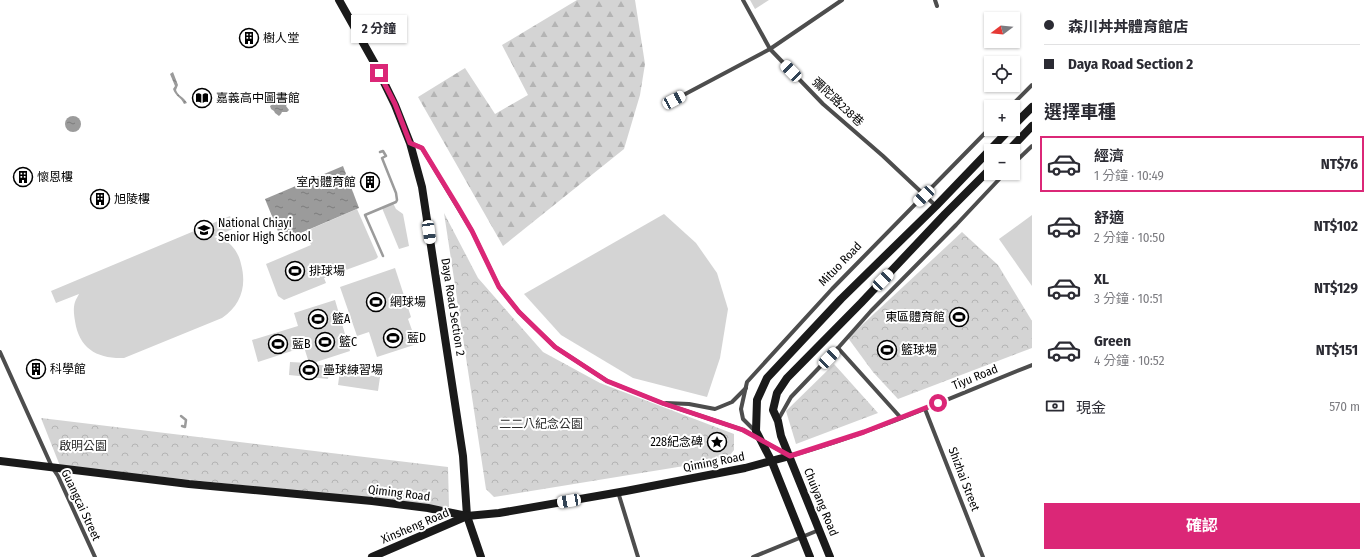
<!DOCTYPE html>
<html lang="zh-TW">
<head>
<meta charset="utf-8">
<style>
	body { margin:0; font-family:"Fira Sans Condensed","Noto Sans TC",sans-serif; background:#f7f7f7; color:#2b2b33; height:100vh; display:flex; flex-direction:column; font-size:15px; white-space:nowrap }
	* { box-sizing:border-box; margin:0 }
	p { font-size:13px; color:#7c7c81 }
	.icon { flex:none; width:22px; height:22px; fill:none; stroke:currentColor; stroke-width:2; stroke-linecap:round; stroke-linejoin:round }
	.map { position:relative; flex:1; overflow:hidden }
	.sheet { display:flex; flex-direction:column; background:#fff; width:340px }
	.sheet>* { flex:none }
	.guide { display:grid; align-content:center; height:88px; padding:0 12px; background:#fff }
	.needle { width:26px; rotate:254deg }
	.fabs { position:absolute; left:984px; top:12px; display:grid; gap:8px }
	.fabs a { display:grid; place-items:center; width:36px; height:36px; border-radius:0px; background:#fff; box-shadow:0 1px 3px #0004; font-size:20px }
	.end { position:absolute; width:18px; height:18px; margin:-9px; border:5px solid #db2777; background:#fff; box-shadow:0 0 0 2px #fff }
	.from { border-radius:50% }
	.bubble { position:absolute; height:28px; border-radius:0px; background:#fff; box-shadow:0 1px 3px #0004; font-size:13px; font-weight:700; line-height:28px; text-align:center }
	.car { position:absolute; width:12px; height:24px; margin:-12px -6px; border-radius:5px; box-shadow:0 0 3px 1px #0007; background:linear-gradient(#fff 24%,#345 0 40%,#fff 0 76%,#345 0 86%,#fff 0) }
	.guide b { display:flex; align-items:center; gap:14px; height:38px; font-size:15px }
	.guide b+b { border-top:1px solid #e1e1e2 }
	.guide i { width:10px; height:10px; background:#2b2b33 }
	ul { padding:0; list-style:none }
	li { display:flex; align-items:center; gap:12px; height:56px; margin:0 8px 6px; padding:0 4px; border:2px solid transparent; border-radius:0px }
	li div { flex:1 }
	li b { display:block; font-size:15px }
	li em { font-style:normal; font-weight:700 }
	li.current { border-color:#db2777 }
	li>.icon { width:36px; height:36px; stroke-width:1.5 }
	h2 { padding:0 12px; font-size:18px; line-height:48px }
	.pay { display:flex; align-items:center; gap:10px; height:44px; padding:0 12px; font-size:15px }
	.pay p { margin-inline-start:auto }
	.cta { display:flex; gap:8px; margin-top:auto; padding:8px 12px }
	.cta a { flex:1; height:46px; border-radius:0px; background:#db2777; color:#fff; font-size:16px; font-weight:700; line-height:46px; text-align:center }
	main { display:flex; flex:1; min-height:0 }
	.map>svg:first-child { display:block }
	.grass { fill:#d4d4d4 }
	.forest { fill:url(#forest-firs) }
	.park { fill:url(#park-crowns) }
	.water { fill:url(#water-ripples) }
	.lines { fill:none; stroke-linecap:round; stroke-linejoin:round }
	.stream { stroke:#9b9b9b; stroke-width:2.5 }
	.street { stroke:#4d4d4d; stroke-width:4 }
	.secondary { stroke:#1a1a1a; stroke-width:8 }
	.route { stroke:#db2777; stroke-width:5 }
	.labels { text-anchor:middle; stroke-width:4; stroke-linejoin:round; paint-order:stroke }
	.poi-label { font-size:12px; fill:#000; stroke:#fff; text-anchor:start }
	.street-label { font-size:12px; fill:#000; stroke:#fff }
	.park-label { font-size:12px; fill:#2b2b2b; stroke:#fff }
</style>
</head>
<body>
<main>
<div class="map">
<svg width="1032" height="557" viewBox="0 0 1032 557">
	<defs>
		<pattern id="forest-firs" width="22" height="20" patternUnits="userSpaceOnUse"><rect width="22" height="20" fill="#d4d4d4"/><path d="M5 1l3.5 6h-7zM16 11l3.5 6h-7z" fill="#b4b4b4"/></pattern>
		<pattern id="park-crowns" width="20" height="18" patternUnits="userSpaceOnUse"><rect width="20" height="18" fill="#d4d4d4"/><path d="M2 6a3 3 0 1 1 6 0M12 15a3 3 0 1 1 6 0" fill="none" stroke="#b4b4b4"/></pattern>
		<pattern id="water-ripples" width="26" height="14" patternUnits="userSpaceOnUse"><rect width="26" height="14" fill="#9b9b9b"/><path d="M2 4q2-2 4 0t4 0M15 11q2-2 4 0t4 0" fill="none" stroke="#7c7c7c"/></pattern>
	</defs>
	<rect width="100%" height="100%" fill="#fff"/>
	<!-- grass -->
	<g class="grass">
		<path d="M750,0H769L755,9Z"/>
		<path d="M393,203L396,209L403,214L409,246L399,249L382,208Z"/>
		<path d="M357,209L378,257L376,259L324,278L326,283L284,300L278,296L266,264L311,245L306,231Z"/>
		<path d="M664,214L696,243L717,273L728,309L720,358L707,397L633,378L561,335L524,294Z"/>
		<path d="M1032,215V286L999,239Z"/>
		<path d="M230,216L235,228L214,237C220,239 227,241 231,245C236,250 240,258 241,264C247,286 241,305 222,318L124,358C98,359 79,349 75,321C74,315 73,308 75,302C76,299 78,296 79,294L56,303L51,291Z"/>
		<path d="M395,268L411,317L408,319L417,344L377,357L369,332L357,336L340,287Z"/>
		<path d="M335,300L350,351L310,364L330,366L328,379L289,375L290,362L309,363L304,347L258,362L252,340L298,326L294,313Z"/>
		<path d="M340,371L380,377L378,391L338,385Z"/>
	</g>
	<!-- forest -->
	<path class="forest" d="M577,0H635L645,64L640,95L624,149L503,246L418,97L465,68L495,114L528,95L502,45Z"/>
	<!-- park -->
	<g class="park">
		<path d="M444,213L478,278L543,352L600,383L734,434V450L727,459L494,497L486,489Z"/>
		<path d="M962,232L998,265L1032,321V348L898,399L873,372L848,338Z"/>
		<path d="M834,364L878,413L796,444L786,411Z"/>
		<path d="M41,418L448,467L449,507L60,466Z"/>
	</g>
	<!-- water -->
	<g class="water">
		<path d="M173,72L178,85L176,90C178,96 184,97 187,103L184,104C181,97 176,97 173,89L175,86L170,74Z"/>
		<path d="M278,97L281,100H286L288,103L286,106L289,110L287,112H282L281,114L279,116L275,113L274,111L271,109L270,106L274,103L275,98Z"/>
		<circle cx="73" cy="124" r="8"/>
		<path d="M343,166L359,208L282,241L265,199Z"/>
	</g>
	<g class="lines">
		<!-- stream -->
		<g class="stream">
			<path d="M380,152L383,151L386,156L382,158L396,193L397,200L396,202L365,215L383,256"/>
			<path d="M181,416L186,420L185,427L182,426"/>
		</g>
		<!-- street -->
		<g class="street">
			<path d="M743,0L770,49L823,104L883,156L936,206"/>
			<path d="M935,0L937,6"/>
			<path d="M674,100L770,49L842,0"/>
			<path d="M1010,107L1032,85"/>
			<path d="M411,143L422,148L472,231L499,287L519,312L555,347L607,381L662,403L743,430L790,456C873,433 952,397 1032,365"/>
			<path d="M1013,164L1032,146"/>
			<path d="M838,348L901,418"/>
			<path d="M0,352L52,467L58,476L95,557"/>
			<path d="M666,403L689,404L715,409L732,402L746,388"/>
			<path d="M925,409L983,557"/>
			<path d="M778,420L791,397L838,348L871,311L956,225L1005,173"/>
			<path d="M755,431L743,419L741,409L747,382L832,289L991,127"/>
			<path d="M618,492L638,557"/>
			<path d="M753,557L819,530"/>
		</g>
		<!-- secondary -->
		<g class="secondary">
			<path d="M339,0L375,64L395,105L410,143L422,187L463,456L467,516L481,557"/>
			<path d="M1013,126L1032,107"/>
			<path d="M1008,151L1032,126"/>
			<path d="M0,461L189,484L372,501L428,508L467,516L499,513L626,491L745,468L790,456"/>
			<path d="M372,557L467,516"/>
			<path d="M810,557L772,462L756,431L757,400L767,378L841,299L936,206L1010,129"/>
			<path d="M830,557L781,436L778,421L773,410L777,393L787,378L861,303L945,214L991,168"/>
		</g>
	</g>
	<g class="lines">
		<!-- route -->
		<path class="route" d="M379,73L395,104L410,143L422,148L458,207L472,231L499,287L519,312L555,347L607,381L662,403L743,430L790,456L864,432L938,403"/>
	</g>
	<!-- icons -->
	<defs>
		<g id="building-ring" transform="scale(1)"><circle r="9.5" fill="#fff" stroke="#000" stroke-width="1.5"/><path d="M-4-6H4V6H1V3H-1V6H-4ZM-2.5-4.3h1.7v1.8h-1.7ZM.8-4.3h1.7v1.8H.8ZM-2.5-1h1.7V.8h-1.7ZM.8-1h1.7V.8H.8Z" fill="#000"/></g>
		<g id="library-ring" transform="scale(1)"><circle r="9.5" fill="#fff" stroke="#000" stroke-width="1.5"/><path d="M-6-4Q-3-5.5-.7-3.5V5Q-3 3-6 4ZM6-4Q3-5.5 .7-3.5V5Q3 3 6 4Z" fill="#000"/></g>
		<g id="school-ring" transform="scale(1)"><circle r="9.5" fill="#fff" stroke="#000" stroke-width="1.5"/><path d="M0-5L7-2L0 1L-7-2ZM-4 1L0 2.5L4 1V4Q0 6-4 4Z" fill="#000"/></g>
		<g id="stadium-ring" transform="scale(1)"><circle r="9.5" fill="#fff" stroke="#000" stroke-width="1.5"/><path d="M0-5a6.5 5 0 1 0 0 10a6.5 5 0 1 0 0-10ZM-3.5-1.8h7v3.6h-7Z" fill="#000"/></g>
		<g id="sight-ring" transform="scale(1)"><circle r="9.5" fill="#fff" stroke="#000" stroke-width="1.5"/><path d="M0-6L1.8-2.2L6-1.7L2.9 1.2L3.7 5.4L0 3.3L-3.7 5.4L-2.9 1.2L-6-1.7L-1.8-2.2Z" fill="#000"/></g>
	</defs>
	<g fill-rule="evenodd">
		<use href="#building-ring" x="249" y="38"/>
		<use href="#library-ring" x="202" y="98"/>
		<use href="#building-ring" x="23" y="177"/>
		<use href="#building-ring" x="370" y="182"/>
		<use href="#building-ring" x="100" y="199"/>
		<use href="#school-ring" x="204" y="230"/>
		<use href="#stadium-ring" x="295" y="271"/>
		<use href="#stadium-ring" x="376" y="302"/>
		<use href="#stadium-ring" x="959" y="317"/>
		<use href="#stadium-ring" x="318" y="319"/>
		<use href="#stadium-ring" x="393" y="338"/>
		<use href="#stadium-ring" x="325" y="342"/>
		<use href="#stadium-ring" x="278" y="344"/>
		<use href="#stadium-ring" x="887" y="350"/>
		<use href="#building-ring" x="36" y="369"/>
		<use href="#stadium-ring" x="309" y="370"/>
		<use href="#sight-ring" x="717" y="442"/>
	</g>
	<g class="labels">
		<!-- poi labels -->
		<g class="poi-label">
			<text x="263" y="42">樹人堂</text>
			<text x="216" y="102">嘉義高中圖書館</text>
			<text x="37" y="181">懷恩樓</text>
			<text x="356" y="186" text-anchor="end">室內體育館</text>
			<text x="114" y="203">旭陵樓</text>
			<text x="218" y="227">National Chiayi<tspan x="218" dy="14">Senior High School</tspan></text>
			<text x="309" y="275">排球場</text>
			<text x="390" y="306">網球場</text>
			<text x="945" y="321" text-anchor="end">東區體育館</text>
			<text x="332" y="323">籃A</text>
			<text x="407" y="342">藍D</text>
			<text x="339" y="346">籃C</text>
			<text x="292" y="348">藍B</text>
			<text x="901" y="354">籃球場</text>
			<text x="50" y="373">科學館</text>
			<text x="323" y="374">壘球練習場</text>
			<text x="703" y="446" text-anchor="end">228紀念碑</text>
		</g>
		<!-- street labels -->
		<g class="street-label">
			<text transform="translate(838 102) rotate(43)" y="4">彌陀路238巷</text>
			<text transform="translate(840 264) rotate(-46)" y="4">Mituo Road</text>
			<text transform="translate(453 307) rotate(81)" y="4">Daya Road Section 2</text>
			<text transform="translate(975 377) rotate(-22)" y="4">Tiyu Road</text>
			<text transform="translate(714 462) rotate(-11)" y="4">Qiming Road</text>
			<text transform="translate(964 479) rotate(69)" y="4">Shizhai Street</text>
			<text transform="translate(399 493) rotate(7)" y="4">Qiming Road</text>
			<text transform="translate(821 502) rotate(68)" y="4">Chuiyang Road</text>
			<text transform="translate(81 505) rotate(65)" y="4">Guangcai Street</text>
			<text transform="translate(415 526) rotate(-23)" y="4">Xinsheng Road</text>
		</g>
		<!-- park labels -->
		<g class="park-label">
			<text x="541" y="428">二二八紀念公園</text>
			<text x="83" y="450">啟明公園</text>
		</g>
	</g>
</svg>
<div class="fabs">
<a><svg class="needle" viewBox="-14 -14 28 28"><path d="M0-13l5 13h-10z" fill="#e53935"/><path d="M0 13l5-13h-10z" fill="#7c7c81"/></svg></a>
<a><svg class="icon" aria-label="locate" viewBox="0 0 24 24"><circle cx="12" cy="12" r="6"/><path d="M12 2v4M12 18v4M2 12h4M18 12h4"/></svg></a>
<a>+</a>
<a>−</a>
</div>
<i class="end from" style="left:938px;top:403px"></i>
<i class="end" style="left:379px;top:73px"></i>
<div class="bubble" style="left:351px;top:15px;width:56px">2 分鐘</div>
<i class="car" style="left:791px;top:71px;rotate:316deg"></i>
<i class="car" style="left:674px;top:100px;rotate:62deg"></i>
<i class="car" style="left:924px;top:196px;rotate:226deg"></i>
<i class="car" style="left:429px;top:232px;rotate:172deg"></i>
<i class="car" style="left:883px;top:280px;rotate:44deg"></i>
<i class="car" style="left:829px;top:358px;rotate:44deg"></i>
<i class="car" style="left:569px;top:501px;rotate:260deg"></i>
</div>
<section class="sheet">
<div class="guide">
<b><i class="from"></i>森川丼丼體育館店</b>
<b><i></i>Daya Road Section 2</b>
</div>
<h2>選擇車種</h2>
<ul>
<li class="current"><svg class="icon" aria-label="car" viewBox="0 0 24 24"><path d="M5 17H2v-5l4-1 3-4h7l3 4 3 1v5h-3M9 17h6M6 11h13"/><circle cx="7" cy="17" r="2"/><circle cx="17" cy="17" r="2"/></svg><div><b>經濟</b><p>1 分鐘 · 10:49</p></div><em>NT$76</em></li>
<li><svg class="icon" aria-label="car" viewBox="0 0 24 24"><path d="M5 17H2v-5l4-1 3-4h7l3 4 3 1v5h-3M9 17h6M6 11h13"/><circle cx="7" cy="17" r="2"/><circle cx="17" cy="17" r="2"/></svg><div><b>舒適</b><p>2 分鐘 · 10:50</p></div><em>NT$102</em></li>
<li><svg class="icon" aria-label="car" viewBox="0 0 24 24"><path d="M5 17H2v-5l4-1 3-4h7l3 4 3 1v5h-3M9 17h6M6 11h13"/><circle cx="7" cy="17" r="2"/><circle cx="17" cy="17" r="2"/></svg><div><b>XL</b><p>3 分鐘 · 10:51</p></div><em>NT$129</em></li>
<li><svg class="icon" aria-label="car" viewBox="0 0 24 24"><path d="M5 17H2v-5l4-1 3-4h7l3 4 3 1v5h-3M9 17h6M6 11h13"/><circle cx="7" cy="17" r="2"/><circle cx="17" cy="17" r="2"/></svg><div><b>Green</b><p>4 分鐘 · 10:52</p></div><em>NT$151</em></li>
</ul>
<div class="pay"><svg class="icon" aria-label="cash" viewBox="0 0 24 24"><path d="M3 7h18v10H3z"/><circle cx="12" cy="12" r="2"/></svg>現金<p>570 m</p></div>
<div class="cta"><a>確認</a></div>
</section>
</main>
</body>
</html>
